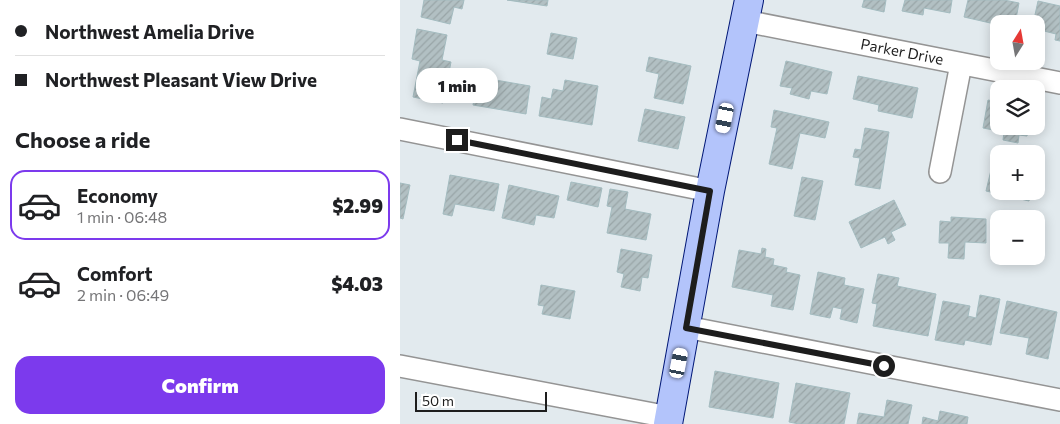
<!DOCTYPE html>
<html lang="en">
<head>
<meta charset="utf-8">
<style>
	body { margin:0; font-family:Commissioner,sans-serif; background:#f2f2f2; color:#202124; height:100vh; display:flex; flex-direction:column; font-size:19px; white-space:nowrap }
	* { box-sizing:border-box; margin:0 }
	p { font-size:16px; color:#757577 }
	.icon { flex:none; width:28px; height:28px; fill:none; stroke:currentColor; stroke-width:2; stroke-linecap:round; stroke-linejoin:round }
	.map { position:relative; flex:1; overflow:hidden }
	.panel { display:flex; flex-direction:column; background:#fff; width:400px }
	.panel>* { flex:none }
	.hud { display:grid; align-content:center; height:110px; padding:0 15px; background:#fff }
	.needle { width:32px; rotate:11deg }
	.fabs { position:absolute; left:590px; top:15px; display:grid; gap:10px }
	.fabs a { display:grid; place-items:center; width:55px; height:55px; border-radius:10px; background:#fff; box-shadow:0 2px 12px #0003; font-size:25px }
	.scale { position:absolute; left:15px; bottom:12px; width:132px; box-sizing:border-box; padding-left:5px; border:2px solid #1d1d1d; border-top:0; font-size:14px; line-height:18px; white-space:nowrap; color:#1d1d1d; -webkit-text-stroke:4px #fff; paint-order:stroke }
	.end { position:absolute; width:22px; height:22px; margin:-11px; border:6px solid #1d1d1d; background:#fff; box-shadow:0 0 0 2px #fff }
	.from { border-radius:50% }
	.bubble { position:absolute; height:35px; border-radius:15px; background:#fff; box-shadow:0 2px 12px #0003; font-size:16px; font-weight:800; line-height:35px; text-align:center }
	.car { position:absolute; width:15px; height:30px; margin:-15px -8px; border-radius:6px; box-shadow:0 0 4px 1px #0007; background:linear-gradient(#fff 24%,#345 0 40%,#fff 0 76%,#345 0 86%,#fff 0) }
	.hud b { display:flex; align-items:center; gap:18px; height:48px; font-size:19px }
	.hud b+b { border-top:1px solid #e0e0e0 }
	.hud i { width:12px; height:12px; background:#202124 }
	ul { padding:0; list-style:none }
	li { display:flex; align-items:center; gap:15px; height:70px; margin:0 10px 8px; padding:0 5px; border:2px solid transparent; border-radius:15px }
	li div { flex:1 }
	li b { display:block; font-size:19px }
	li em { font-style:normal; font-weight:800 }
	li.current { border-color:#7c3aed }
	li>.icon { width:45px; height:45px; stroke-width:1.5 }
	h2 { padding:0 15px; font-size:22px; line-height:60px }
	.primary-button { display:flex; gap:10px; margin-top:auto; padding:10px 15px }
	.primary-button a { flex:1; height:58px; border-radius:15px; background:#7c3aed; color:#fff; font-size:20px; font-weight:800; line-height:58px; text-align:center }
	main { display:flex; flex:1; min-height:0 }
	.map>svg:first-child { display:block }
	.building { fill:url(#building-hatch); stroke:#a4bcc0 }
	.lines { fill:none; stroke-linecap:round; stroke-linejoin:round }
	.minor-casing { stroke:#949494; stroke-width:24 }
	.secondary-casing { stroke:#011776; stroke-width:30 }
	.minor { stroke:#fff; stroke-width:21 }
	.secondary { stroke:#b3c4fb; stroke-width:28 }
	.route { stroke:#1d1d1d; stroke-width:6 }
	.labels { text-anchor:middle; stroke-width:4; stroke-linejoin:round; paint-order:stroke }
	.street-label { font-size:15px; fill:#1d1d1d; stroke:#fff }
</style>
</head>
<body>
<main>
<section class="panel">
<div class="hud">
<b><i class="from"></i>Northwest Amelia Drive</b>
<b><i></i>Northwest Pleasant View Drive</b>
</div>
<h2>Choose a ride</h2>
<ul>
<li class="current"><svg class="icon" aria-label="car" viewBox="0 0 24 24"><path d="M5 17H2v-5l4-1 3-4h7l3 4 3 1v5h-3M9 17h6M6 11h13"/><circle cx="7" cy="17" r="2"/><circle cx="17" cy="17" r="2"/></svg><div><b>Economy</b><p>1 min · 06:48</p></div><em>$2.99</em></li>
<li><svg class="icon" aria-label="car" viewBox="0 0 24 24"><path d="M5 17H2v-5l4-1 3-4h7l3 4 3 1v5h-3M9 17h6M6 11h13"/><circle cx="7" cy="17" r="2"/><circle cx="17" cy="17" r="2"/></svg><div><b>Comfort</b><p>2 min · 06:49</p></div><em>$4.03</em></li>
</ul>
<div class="primary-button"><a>Confirm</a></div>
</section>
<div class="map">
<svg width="660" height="424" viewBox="0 0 660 424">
	<defs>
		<pattern id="building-hatch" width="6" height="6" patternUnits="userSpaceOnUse" patternTransform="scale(1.25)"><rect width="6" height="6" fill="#b2c0c3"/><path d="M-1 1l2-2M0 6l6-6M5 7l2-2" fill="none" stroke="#99a5a7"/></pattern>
	</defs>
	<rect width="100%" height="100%" fill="#e2eaee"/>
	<!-- building -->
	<g class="building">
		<path d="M24,0H64L62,9L54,7L50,24L21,17Z"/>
		<path d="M107,0H148L147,6Z"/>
		<path d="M464,0H486L484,12L462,7Z"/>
		<path d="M505,0H552L550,13L524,8L523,15L502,11Z"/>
		<path d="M568,0H604L619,3L615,24L599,25L564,17Z"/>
		<path d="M638,1L660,6V41L655,40L656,34L636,29V24H633Z"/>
		<path d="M17,29L47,35L42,60L51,62L43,103L13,97L20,61L12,59Z"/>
		<path d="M151,33L177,38L173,59L147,54Z"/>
		<path d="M249,57L291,66L283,104L254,98L259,74L246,71Z"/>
		<path d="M386,61L432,72L427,94L411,91L409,99L390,94L392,88L380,86Z"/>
		<path d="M458,76L518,88L512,118L478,111L479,105L453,99Z"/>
		<path d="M78,77L130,86L126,114L73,105Z"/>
		<path d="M165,80L198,86L192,125L139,116L142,97L151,99L153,89L163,91Z"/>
		<path d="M588,100L599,102V126H629L627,136L619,135L618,143L603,140L604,132L583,128Z"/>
		<path d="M245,109L285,117L278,149L238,141Z"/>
		<path d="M374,110L429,122L425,138L400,133L392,169L369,164L377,128L371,127Z"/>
		<path d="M465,128L489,132L480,189L455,185L460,158L453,157L455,149L461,150Z"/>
		<path d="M598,162L599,191H631L629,201L586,191L591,170L596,171Z"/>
		<path d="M50,175L99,184L94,211L55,204L52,216L43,214Z"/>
		<path d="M402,177L423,181L415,220L394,216Z"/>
		<path d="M171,182L202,188L198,207L167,200Z"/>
		<path d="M0,183L10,185L3,219L0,218Z"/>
		<path d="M109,185L159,196L154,218L136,215L134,225L102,218Z"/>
		<path d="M210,189L228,192L225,209L251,214L246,240L207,233L212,207L207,206Z"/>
		<path d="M494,200L506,225L491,232L495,240L488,244L485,237L461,248L449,222Z"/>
		<path d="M551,217L586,219V243L565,242L564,259L548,258L549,243H539L540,221L551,222Z"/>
		<path d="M362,248L366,249L365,257L374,259L373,265L387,268L386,272L400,275L393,310L371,306L373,295L332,287L339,250L361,254Z"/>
		<path d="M221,249L252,255L248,278L242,277L240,291L221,287L224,274L217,272Z"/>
		<path d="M418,272L445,278L444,285L464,289L457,323L440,319L442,309L433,307L430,318L410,314Z"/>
		<path d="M478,274L499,278L497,286L536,294L528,336L473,326L477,304L472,303Z"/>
		<path d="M141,285L175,291L170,319L142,314L144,306L138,305Z"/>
		<path d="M580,295L600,299L591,345L565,340L564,345L535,340L543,301L570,306L568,316L576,318Z"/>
		<path d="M607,301L657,312L648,359L626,354L629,338L600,333Z"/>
		<path d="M315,371L379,383L373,418L309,407Z"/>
		<path d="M396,383L450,393L444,424H399L389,422Z"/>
		<path d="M487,400L512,405L508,424H457L459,413L484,417Z"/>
		<path d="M540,411L568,417L567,424H522L523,417L538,421Z"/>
	</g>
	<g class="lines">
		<!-- minor casing -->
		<g class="minor-casing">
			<g id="minor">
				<path d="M345,21L660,83"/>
				<path d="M0,129L310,191"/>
				<path d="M540,172L561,64"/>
				<path d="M286,327L660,400"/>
				<path d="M0,366L269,417"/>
			</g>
		</g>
		<!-- secondary casing -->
		<g class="secondary-casing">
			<path id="secondary" d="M268,424L310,191L349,0"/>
		</g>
		<!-- minor -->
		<use href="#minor" class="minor"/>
		<!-- secondary -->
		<use href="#secondary" class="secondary"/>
	</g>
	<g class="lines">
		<!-- route -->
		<path class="route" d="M57,140L310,191L286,328L484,366"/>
	</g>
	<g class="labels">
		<!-- street labels -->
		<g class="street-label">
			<text transform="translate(502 52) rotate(11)" y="5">Parker Drive</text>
		</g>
	</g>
</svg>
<div class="fabs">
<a><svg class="needle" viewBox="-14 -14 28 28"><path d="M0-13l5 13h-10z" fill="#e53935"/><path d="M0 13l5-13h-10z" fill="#757577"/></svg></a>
<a><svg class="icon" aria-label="layers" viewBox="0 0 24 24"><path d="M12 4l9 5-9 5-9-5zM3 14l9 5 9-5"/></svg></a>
<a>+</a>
<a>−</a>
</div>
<div class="scale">50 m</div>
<i class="end from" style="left:484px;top:366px"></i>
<i class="end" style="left:57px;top:140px"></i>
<div class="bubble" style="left:16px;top:68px;width:82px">1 min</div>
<i class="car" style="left:325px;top:118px;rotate:191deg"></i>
<i class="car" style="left:279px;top:363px;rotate:11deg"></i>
</div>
</main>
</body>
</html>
